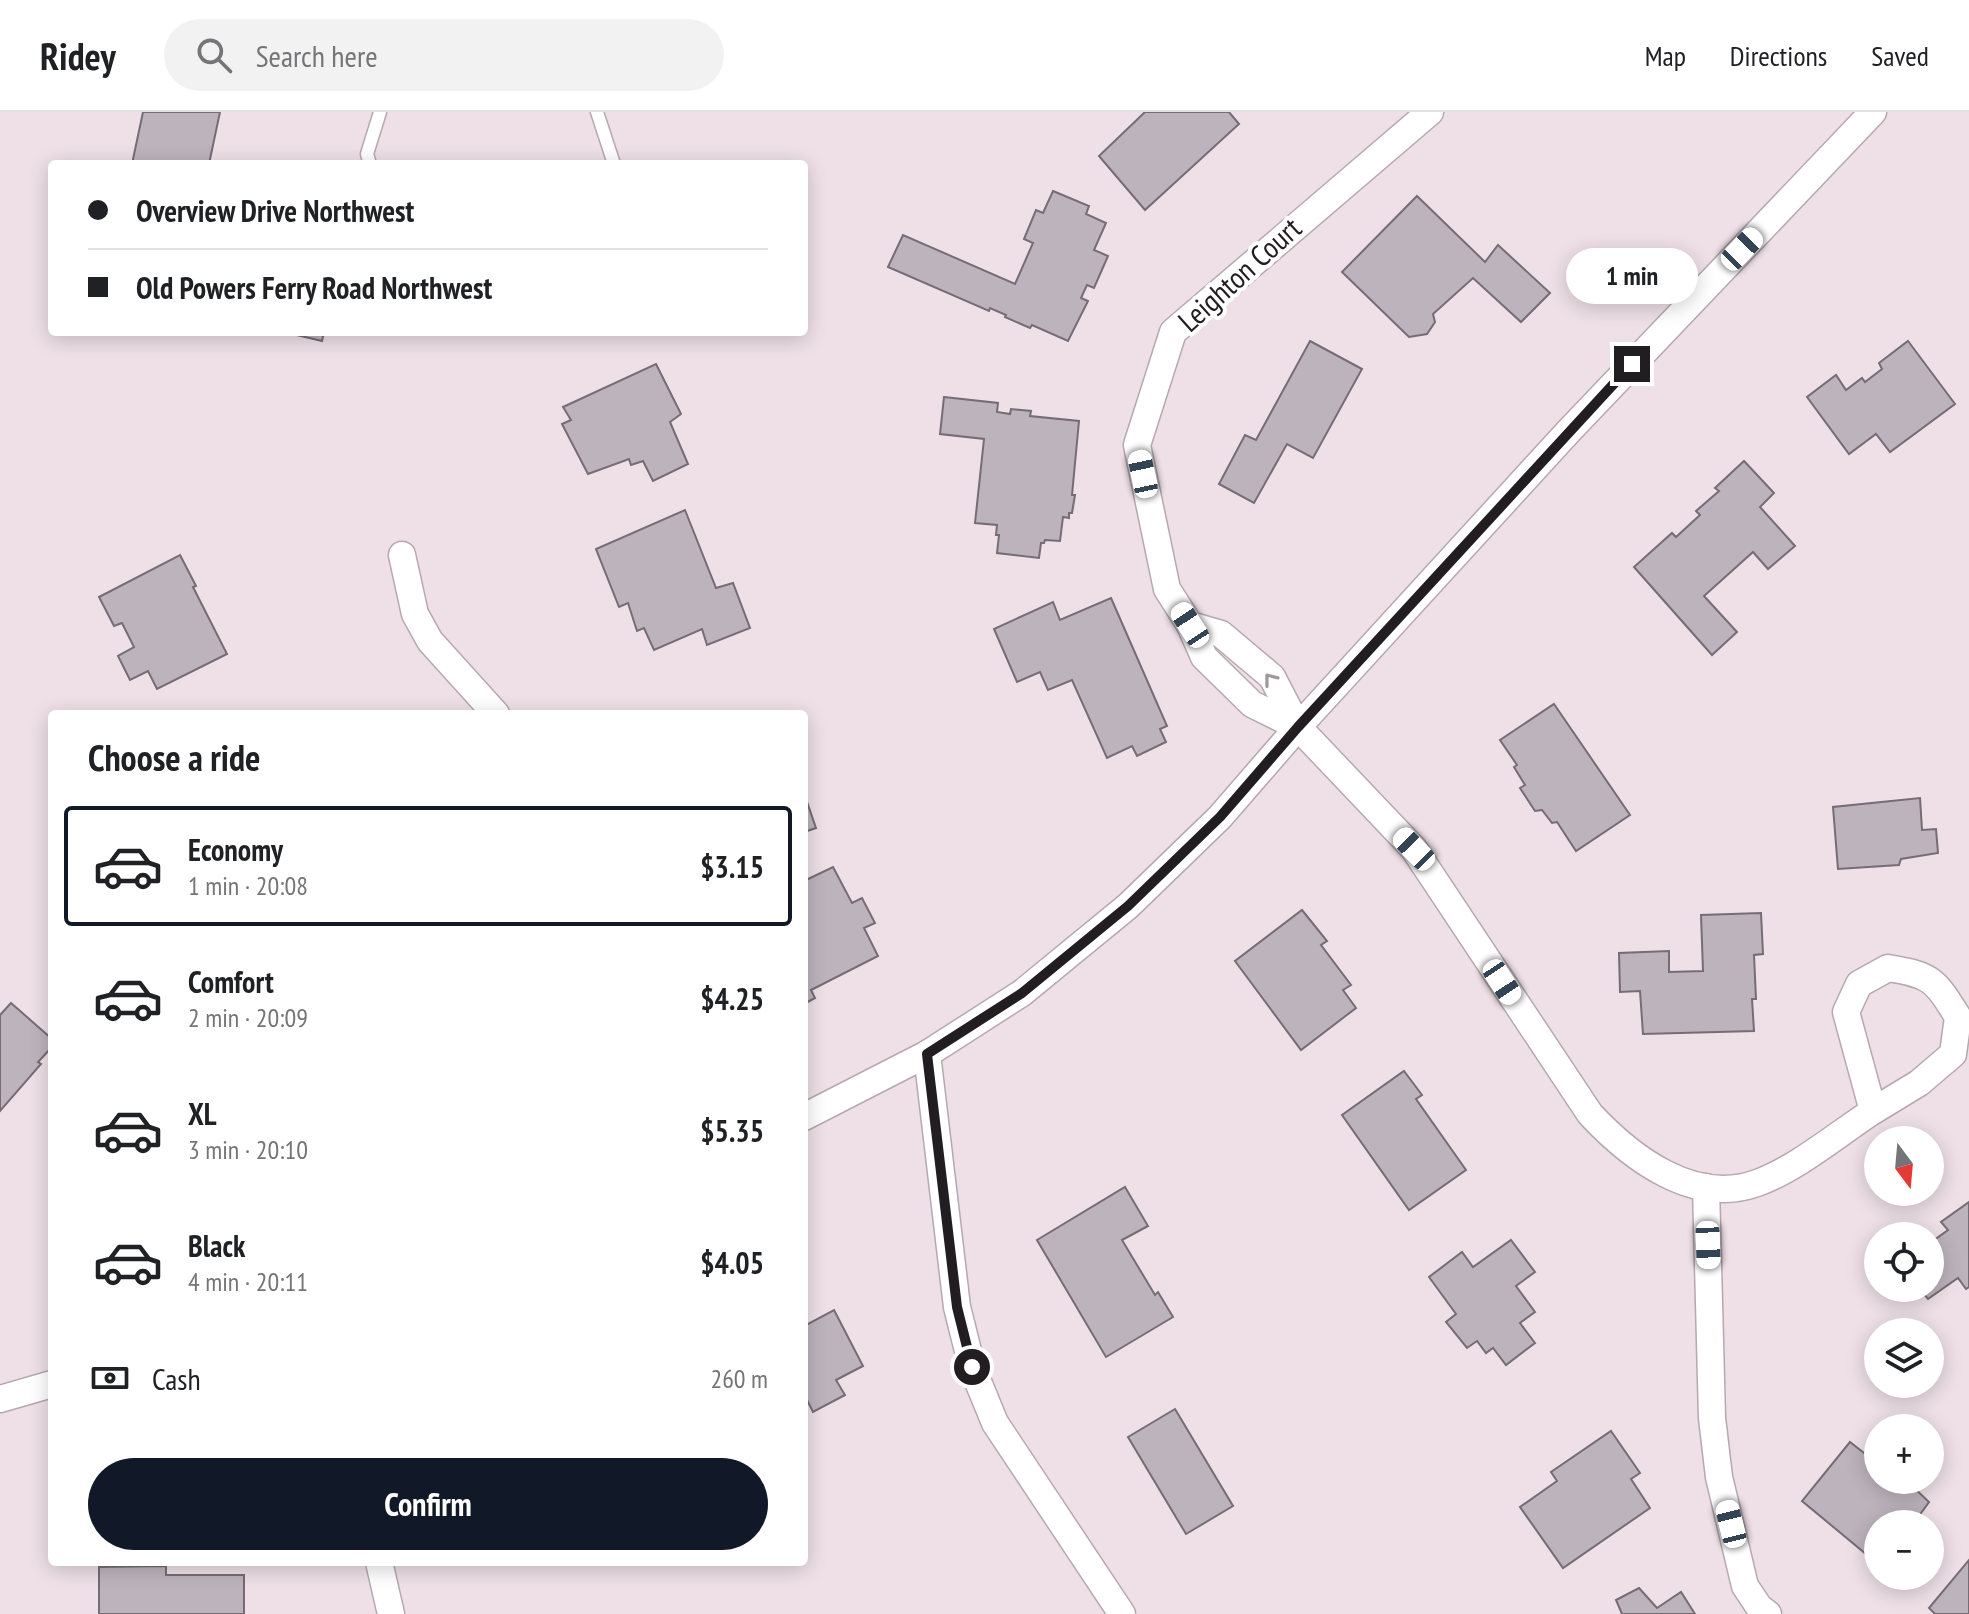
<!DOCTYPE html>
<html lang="en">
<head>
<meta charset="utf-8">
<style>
	body { margin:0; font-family:"PT Sans Narrow",sans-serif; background:#f2f2f2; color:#202124; height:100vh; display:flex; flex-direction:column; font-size:30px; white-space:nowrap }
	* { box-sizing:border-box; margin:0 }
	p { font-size:26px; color:#757577 }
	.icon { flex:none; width:44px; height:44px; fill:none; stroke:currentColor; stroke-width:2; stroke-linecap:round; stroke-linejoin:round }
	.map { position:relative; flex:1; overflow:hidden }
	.panel { position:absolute; left:48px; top:598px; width:760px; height:856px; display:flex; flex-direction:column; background:#fff; border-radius:8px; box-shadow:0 4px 20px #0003 }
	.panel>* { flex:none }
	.guide { position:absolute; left:48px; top:48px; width:760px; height:176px; border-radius:8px; box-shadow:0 4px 20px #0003; display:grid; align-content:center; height:176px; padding:0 40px; background:#fff }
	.needle { width:52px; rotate:164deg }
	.fabs { position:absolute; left:1864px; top:1014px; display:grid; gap:16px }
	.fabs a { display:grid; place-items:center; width:80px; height:80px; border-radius:50%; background:#fff; box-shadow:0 4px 20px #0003; font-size:40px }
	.end { position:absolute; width:36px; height:36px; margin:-18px; border:10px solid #221d20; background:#fff; box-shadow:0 0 0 4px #fff }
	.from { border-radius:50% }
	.bubble { position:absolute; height:56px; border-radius:28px; background:#fff; box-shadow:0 4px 20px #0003; font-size:26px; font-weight:600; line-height:56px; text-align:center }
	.car { position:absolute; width:24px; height:48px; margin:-24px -12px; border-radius:10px; box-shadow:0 0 6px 2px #0007; background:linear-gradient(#fff 24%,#345 0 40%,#fff 0 76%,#345 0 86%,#fff 0) }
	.guide b { display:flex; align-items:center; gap:28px; height:76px; font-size:30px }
	.guide b+b { border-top:2px solid #e0e0e0 }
	.guide i { width:20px; height:20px; background:#202124 }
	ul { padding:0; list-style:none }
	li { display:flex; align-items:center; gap:24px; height:120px; margin:0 16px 12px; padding:0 24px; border:4px solid transparent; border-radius:8px }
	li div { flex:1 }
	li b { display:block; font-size:30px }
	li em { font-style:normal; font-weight:600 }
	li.on { border-color:#111827 }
	li>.icon { width:72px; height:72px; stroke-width:1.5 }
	h2 { padding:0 40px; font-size:36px; line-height:96px }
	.pay { display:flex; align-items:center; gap:20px; height:88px; padding:0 40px; font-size:30px }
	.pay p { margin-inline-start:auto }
	.action { display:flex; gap:16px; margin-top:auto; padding:16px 40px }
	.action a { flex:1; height:92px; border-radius:48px; background:#111827; color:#fff; font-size:32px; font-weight:600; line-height:92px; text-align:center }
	header { display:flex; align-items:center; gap:48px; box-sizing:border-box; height:112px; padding:0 40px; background:#fff; border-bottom:2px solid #e0e0e0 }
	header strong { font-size:38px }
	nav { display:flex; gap:44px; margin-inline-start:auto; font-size:28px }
	.search { width:560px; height:72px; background:#f2f2f2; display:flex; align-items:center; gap:20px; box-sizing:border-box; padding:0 28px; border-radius:44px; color:#757577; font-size:30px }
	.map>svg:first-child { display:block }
	.building { fill:#bdb3bd; stroke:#756c76; stroke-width:2 }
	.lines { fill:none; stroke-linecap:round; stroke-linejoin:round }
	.service-casing { stroke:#b6a8af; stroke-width:15 }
	.minor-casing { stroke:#b6a8af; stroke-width:29 }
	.service { stroke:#fff; stroke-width:12 }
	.minor { stroke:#fff; stroke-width:26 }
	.oneway { stroke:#9c999b }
	.route { stroke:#221d20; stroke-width:10 }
	.labels { text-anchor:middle; stroke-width:8; stroke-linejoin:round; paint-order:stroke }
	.street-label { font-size:30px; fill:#221d20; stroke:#fff }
</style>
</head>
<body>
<header>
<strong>Ridey</strong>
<div class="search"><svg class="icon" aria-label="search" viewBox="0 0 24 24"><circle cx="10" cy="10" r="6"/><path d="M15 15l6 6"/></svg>Search here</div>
<nav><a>Map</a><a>Directions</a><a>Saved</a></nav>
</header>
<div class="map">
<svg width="1969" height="1502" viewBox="0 0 1969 1502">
	<rect width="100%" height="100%" fill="#eee0e6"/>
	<!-- building -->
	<g class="building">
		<path d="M143,0H220L209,52H132Z"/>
		<path d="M1145,0H1229L1239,12L1145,98L1099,44Z"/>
		<path d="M1053,79L1089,94L1086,102L1106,111L1094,138L1108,144L1094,176L1087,173L1081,186L1088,189L1068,229L1032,213L1030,216L1005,205L1006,203L990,196L989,199L888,155L903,123L1015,172L1033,131L1024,127L1036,98L1043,101Z"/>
		<path d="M1417,84L1485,150L1498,133L1550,181L1521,210L1473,166L1433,202L1435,210L1427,222L1409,225L1342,160Z"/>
		<path d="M284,220H324L322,229Z"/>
		<path d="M1310,229L1362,257L1313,346L1287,332L1254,391L1219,372L1245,323L1256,328Z"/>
		<path d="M1908,229L1955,292L1890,340L1876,322L1849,342L1807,285L1836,263L1846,278L1862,266L1865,270L1882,257L1879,251Z"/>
		<path d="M656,252L681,302L670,310L688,352L653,369L643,349L631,353L629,347L588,362L562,312L571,308L563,295Z"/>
		<path d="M944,285L998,291L997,300L1010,302L1011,297L1031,299L1030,304L1079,309L1072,383H1075L1072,401H1069V406L1063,405L1060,429L1045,428L1044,431H1041L1039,446L997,441L999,423H996L997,413L975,411L984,327L940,322Z"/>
		<path d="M1744,349L1774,381L1760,395L1795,434L1768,457L1753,440L1704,484L1737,520L1712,543L1634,455L1672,421L1676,425L1700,403L1696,399L1719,379L1715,376Z"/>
		<path d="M685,398L716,476L733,471L750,516L707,533L702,517L654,538L644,516L637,519L628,491L619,495L596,437Z"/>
		<path d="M180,443L196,474L193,475L227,542L157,577L148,559L130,568L118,544L134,535L122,511L114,514L99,485Z"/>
		<path d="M1111,486L1167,614L1160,617L1166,630L1137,644L1132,634L1107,646L1072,568L1048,578L1040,560L1017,570L994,517L1053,490L1060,508Z"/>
		<path d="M1554,592L1630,703L1576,739L1557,710L1552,711L1542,698L1535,699L1520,676L1525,673L1514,655L1517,653L1500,628Z"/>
		<path d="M804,681L816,716L804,720Z"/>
		<path d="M1920,686L1922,718L1936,717L1938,741L1901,747L1899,753L1838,757L1833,695Z"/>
		<path d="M833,755L852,791L862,786L875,811L864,816L878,844L811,878L815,886L804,892V769Z"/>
		<path d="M1302,798L1327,829L1321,833L1351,873L1343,878L1356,896L1301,938L1235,849Z"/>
		<path d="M1761,801L1763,842L1754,843L1756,887H1752L1754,919L1643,922L1640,879L1620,880L1619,841L1669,839V860L1703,859L1701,803Z"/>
		<path d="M11,891L52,927V935L38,950L41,952L0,999V903Z"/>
		<path d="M1404,959L1422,983L1416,987L1466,1058L1409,1098L1342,1003Z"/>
		<path d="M1125,1075L1148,1114L1122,1128L1155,1183L1158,1180L1173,1205L1106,1245L1037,1128Z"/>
		<path d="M1969,1090V1175L1966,1177L1958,1166L1928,1187L1919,1176H1930V1131L1948,1118L1941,1110Z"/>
		<path d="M1511,1128L1535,1160L1516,1174L1535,1200L1520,1211L1535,1231L1506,1253L1493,1236L1486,1241L1477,1229L1467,1236L1446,1210L1456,1202L1429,1165L1462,1140L1473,1155Z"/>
		<path d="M834,1198L863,1254L836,1268L845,1283L813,1300L804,1282V1214Z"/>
		<path d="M1175,1297L1233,1394L1186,1422L1128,1325Z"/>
		<path d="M1611,1319L1640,1361L1631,1367L1650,1396L1563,1456L1520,1395L1557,1369L1551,1360Z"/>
		<path d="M1850,1330L1878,1352V1368H1906L1929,1390L1913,1412H1878V1452L1802,1389Z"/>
		<path d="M1969,1448V1502H1935L1929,1496Z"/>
		<path d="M166,1454V1463H244V1502H99V1455Z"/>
		<path d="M1639,1476L1657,1496L1681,1480L1695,1502H1622L1616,1488Z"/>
	</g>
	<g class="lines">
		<!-- service casing -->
		<g class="service-casing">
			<g id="service">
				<path d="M597,0L614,52"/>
				<path d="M370,52L367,42L380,0"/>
			</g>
		</g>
		<!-- minor casing -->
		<g class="minor-casing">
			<g id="minor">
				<path d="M402,443L415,502L430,529L496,602"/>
				<path d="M1190,513L1221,522L1272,565L1298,615L1414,737L1590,1002C1631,1046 1694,1094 1757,1071C1796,1057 1838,1022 1873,999"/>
				<path d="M1298,615L1252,592L1204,545L1190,513L1167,477L1137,333L1173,220L1430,0"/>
				<path d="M1888,856C1932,863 1935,868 1958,905L1953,942L1919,971L1873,999L1846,900L1859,872Z"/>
				<path d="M927,942L957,1195L972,1255L995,1311L1122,1502"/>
				<path d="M804,1005L927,942L1022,881L1128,794L1220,705L1298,615L1567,321L1873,0"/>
				<path d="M1706,1075L1712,1306L1719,1365L1745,1474L1759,1495L1768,1502"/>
				<path d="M0,1287L52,1272"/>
				<path d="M379,1450L391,1502"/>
			</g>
		</g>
		<!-- service -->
		<use href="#service" class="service"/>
		<!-- minor -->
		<use href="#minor" class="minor"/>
	</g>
	<!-- one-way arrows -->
	<defs><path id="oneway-chevron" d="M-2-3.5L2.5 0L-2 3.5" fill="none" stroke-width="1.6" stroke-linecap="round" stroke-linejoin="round" transform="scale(2)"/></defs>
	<use class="oneway" href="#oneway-chevron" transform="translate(1270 567) rotate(-128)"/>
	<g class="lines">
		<!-- route -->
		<path class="route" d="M972,1255L957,1195L927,942L1022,881L1128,794L1220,705L1298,615L1632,252"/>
	</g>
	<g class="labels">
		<!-- street labels -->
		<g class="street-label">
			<text transform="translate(1240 163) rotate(-42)" y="10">Leighton Court</text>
		</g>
	</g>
</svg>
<div class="fabs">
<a><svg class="needle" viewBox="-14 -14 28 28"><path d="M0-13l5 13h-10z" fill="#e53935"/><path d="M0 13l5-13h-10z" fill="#757577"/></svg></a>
<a><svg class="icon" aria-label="locate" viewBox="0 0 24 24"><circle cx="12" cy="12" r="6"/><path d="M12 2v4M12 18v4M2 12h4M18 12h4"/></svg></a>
<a><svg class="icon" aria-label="layers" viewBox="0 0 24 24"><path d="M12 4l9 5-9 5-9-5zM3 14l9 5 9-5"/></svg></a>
<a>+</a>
<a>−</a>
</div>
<i class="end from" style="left:972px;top:1255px"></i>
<i class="end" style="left:1632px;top:252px"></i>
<div class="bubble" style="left:1566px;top:136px;width:132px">1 min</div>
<i class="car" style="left:1742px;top:137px;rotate:44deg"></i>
<i class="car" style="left:1143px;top:362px;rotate:348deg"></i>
<i class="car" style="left:1190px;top:513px;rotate:327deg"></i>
<i class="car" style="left:1414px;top:737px;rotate:316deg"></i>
<i class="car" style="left:1502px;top:870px;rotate:147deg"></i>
<i class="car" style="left:1708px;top:1133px;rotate:178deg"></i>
<i class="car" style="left:1731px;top:1412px;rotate:346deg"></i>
<div class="guide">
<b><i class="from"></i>Overview Drive Northwest</b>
<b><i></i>Old Powers Ferry Road Northwest</b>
</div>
<section class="panel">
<h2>Choose a ride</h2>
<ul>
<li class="on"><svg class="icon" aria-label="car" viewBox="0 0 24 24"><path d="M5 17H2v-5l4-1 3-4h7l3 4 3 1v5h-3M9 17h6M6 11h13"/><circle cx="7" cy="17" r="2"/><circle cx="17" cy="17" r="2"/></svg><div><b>Economy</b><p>1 min · 20:08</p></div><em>$3.15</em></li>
<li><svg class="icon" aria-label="car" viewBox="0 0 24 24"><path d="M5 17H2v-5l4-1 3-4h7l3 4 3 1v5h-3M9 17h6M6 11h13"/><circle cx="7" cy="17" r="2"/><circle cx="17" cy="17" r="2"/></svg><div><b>Comfort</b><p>2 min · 20:09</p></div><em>$4.25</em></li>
<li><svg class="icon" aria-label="car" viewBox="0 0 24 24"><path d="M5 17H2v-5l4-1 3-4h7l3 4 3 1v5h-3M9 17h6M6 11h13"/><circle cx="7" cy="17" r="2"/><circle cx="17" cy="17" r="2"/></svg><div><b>XL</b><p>3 min · 20:10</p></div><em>$5.35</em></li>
<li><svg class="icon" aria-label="car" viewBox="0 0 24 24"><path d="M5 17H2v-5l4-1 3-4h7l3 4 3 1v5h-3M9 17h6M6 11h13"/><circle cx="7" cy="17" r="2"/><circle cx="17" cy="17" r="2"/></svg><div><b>Black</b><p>4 min · 20:11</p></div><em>$4.05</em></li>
</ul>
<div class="pay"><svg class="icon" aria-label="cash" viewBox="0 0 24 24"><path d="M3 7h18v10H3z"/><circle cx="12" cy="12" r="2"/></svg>Cash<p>260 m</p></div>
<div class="action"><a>Confirm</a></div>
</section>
</div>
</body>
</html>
